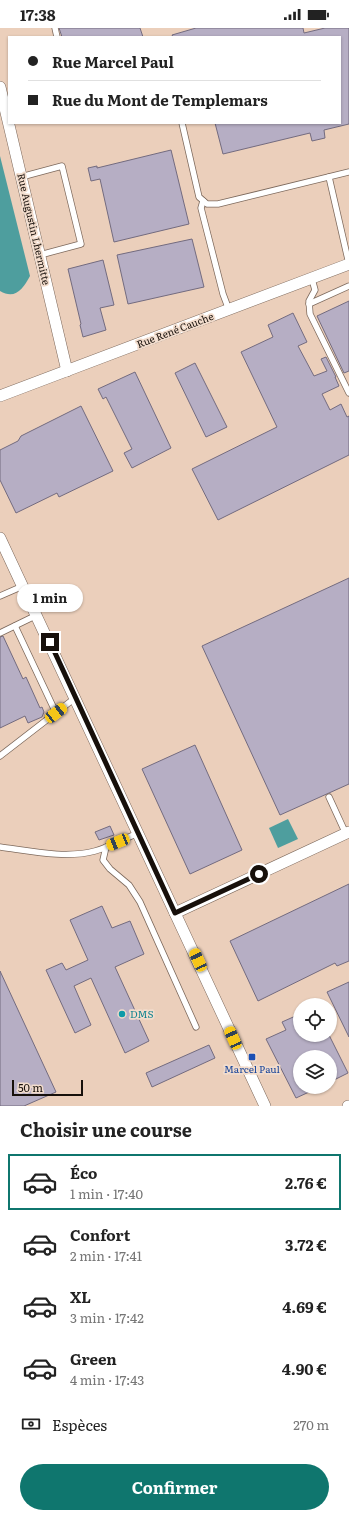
<!DOCTYPE html>
<html lang="fr">
<head>
<meta charset="utf-8">
<style>
	body { margin:0; font-family:Literata,serif; background:#f6f6f6; color:#222; height:100vh; display:flex; flex-direction:column; font-size:15px; white-space:nowrap }
	* { box-sizing:border-box; margin:0 }
	p { font-size:13px; color:#767676 }
	.icon { flex:none; width:22px; height:22px; fill:none; stroke:currentColor; stroke-width:2; stroke-linecap:round; stroke-linejoin:round }
	.map { position:relative; height:1078px; overflow:hidden }
	.details { display:flex; flex-direction:column; background:#fff; flex:1 }
	.details>* { flex:none }
	.guide { position:absolute; left:8px; top:8px; width:333px; height:88px; border-radius:0px; box-shadow:0 1px 3px #0004; display:grid; align-content:center; height:88px; padding:0 20px; background:#fff }
	.tools { position:absolute; left:293px; top:970px; display:grid; gap:8px }
	.tools a { display:grid; place-items:center; width:44px; height:44px; border-radius:50%; background:#fff; box-shadow:0 1px 3px #0004; font-size:20px }
	.scale { position:absolute; left:12px; bottom:10px; width:71px; box-sizing:border-box; padding-left:4px; border:2px solid #17100b; border-top:0; font-size:11px; line-height:14px; white-space:nowrap; color:#17100b; -webkit-text-stroke:3px #f2dccc; paint-order:stroke }
	.end { position:absolute; width:18px; height:18px; margin:-9px; border:5px solid #17100b; background:#fff; box-shadow:0 0 0 2px #fff }
	.from { border-radius:50% }
	.bubble { position:absolute; height:28px; border-radius:14px; background:#fff; box-shadow:0 1px 3px #0004; font-size:13px; font-weight:700; line-height:28px; text-align:center }
	.car { position:absolute; width:12px; height:24px; margin:-12px -6px; border-radius:5px; box-shadow:0 0 3px 1px #0007; background:linear-gradient(#f5c518 24%,#345 0 40%,#f5c518 0 76%,#345 0 86%,#f5c518 0) }
	.guide b { display:flex; align-items:center; gap:14px; height:38px; font-size:15px }
	.guide b+b { border-top:1px solid #e0e0e0 }
	.guide i { width:10px; height:10px; background:#222 }
	ul { padding:0; list-style:none }
	li { display:flex; align-items:center; gap:12px; height:56px; margin:0 8px 6px; padding:0 12px; border:2px solid transparent; border-radius:0px }
	li div { flex:1 }
	li b { display:block; font-size:15px }
	li em { font-style:normal; font-weight:700 }
	li.current { border-color:#0f766e }
	li>.icon { width:36px; height:36px; stroke-width:1.5 }
	h2 { padding:0 20px; font-size:18px; line-height:48px }
	.pay { display:flex; align-items:center; gap:10px; height:44px; padding:0 20px; font-size:15px }
	.pay p { margin-inline-start:auto }
	.button { display:flex; gap:8px; margin-top:auto; padding:8px 20px }
	.button a { flex:1; height:46px; border-radius:24px; background:#0f766e; color:#fff; font-size:16px; font-weight:700; line-height:46px; text-align:center }
	.status { display:flex; justify-content:space-between; align-items:center; height:28px; padding:0 20px; background:#fff; direction:ltr }
	.status svg { height:11px; fill:currentColor }
	.map>svg:first-child { display:block }
	.built { fill:#ebcfbb; fill-rule:evenodd }
	.water { fill:#4e9e9e }
	.building { fill:#b6aec4; stroke:#736b7f }
	.lines { fill:none; stroke-linecap:round; stroke-linejoin:round }
	.service-casing { stroke:#7d695c; stroke-width:7 }
	.minor-casing { stroke:#7d695c; stroke-width:12 }
	.service { stroke:#fff; stroke-width:5.5 }
	.minor { stroke:#fff; stroke-width:11 }
	.route { stroke:#17100b; stroke-width:5 }
	.culture-dot { fill:#0f9aa8; stroke:#f2dccc; stroke-width:1.5 }
	.transit-dot { fill:#1a4fb4; stroke:#f2dccc; stroke-width:1.5 }
	.labels { text-anchor:middle; stroke-width:3.5; stroke-linejoin:round; paint-order:stroke }
	.street-label { font-size:10px; fill:#17100b; stroke:#f2dccc }
	.culture-label { font-size:10px; fill:#0d838f; stroke:#f2dccc; text-anchor:start }
	.transit-label { font-size:10px; fill:#164399; stroke:#f2dccc }
</style>
</head>
<body>
<div class="status"><b>17:38</b><svg viewBox="0 0 49 12"><path d="M0 12V9h3v3zM5 12V6h3v6zM10 12V3h3v9zM15 12V0h3v12zM26 1h20v11H26zM47 4h2v5h-2z"/></svg></div>
<div class="map">
<svg width="349" height="1078" viewBox="0 0 349 1078">
	<rect width="100%" height="100%" fill="#f2dccc"/>
	<!-- built -->
	<path class="built" d="M0,0H349V1078H0ZM9,9H340V95H9ZM300,977H330V1007H300ZM300,1029H330V1059H300Z"/>
	<!-- water -->
	<g class="water">
		<path d="M0,128L30,248C23,261 15,272 0,263Z"/>
		<path d="M288,791L298,811L278,820L269,800Z"/>
	</g>
	<!-- building -->
	<g class="building">
		<path d="M59,0H140L143,9H62Z"/>
		<path d="M196,0H303L304,5L325,0H349V96L324,102L325,110L312,113L310,105L223,126L215,95H340V9H173L172,7Z"/>
		<path d="M171,122L189,196L114,214L100,151L91,153L88,140L97,138V140Z"/>
		<path d="M192,211L204,259L128,276L117,227Z"/>
		<path d="M103,232L114,277L100,280L106,302L83,309L80,297L81,296L68,241Z"/>
		<path d="M349,273V343L344,345L317,288Z"/>
		<path d="M293,285L307,314L298,318L314,348L327,343L321,331L326,329L336,349H335L339,358L322,366L330,382L341,376L347,389L349,388V427L218,492L192,441L277,399L241,324L273,309L268,297Z"/>
		<path d="M195,335L227,399L206,409L175,345Z"/>
		<path d="M135,344L171,420L132,440L124,425L132,421L106,369L103,371L98,361Z"/>
		<path d="M81,378L113,443L59,469L57,465L16,485L0,452V422L18,413L21,408Z"/>
		<path d="M349,550V756L280,787L202,618Z"/>
		<path d="M3,608L23,651L26,649L40,680L42,679L44,684L42,689L28,695L25,688L0,700V609Z"/>
		<path d="M195,717L242,822L190,846L142,741Z"/>
		<path d="M110,798L114,807L99,812L95,804Z"/>
		<path d="M349,856V933L337,938L335,935L258,973L230,913Z"/>
		<path d="M102,878L112,900L130,893L144,926L115,939L149,1013L125,1025L91,950L74,958L91,997L75,1005L46,942L62,935L66,942L88,932L70,892Z"/>
		<path d="M0,943L56,1064L24,1078H0Z"/>
		<path d="M349,954V1009L327,964Z"/>
		<path d="M300,986V1007H329L348,1045L330,1054V1029H300V1059H320L296,1070L266,1011L286,1002L282,994Z"/>
		<path d="M209,1017L215,1030L152,1059L146,1045Z"/>
	</g>
	<g class="lines">
		<!-- service casing -->
		<g class="service-casing">
			<g id="service">
				<path d="M55,0L57,9"/>
				<path d="M182,95L199,169L207,176H218L349,144"/>
				<path d="M21,149L62,138L81,216L40,227"/>
				<path d="M329,149L349,236"/>
				<path d="M203,173L201,180L223,266L229,282"/>
				<path d="M312,251L315,262L309,273L310,286L349,365"/>
				<path d="M309,276L349,258"/>
				<path d="M0,568L23,558"/>
				<path d="M15,598L56,685"/>
				<path d="M0,605L37,587"/>
				<path d="M0,728L75,670"/>
				<path d="M329,769L346,806"/>
				<path d="M0,819C30,823 66,831 95,823C110,819 124,811 138,805"/>
				<path d="M106,819L103,832L110,841L129,857L140,874L196,999"/>
			</g>
		</g>
		<!-- minor casing -->
		<g class="minor-casing">
			<g id="minor">
				<path d="M0,59L67,343"/>
				<path d="M0,368L349,236"/>
				<path d="M0,510L265,1078"/>
				<path d="M175,885L349,804"/>
				<path d="M348,1078H349"/>
			</g>
		</g>
		<!-- service -->
		<use href="#service" class="service"/>
		<!-- minor -->
		<use href="#minor" class="minor"/>
	</g>
	<g class="lines">
		<!-- route -->
		<path class="route" d="M50,614L175,885L259,846"/>
	</g>
	<!-- markers -->
	<circle class="culture-dot" cx="122" cy="986" r="4"/>
	<rect class="transit-dot" x="248" y="1025" width="8" height="8" rx="2"/>
	<g class="labels">
		<!-- street labels -->
		<g class="street-label">
			<text transform="translate(34 201) rotate(77)" y="4">Rue Augustin Lhermitte</text>
			<text transform="translate(175 302) rotate(-21)" y="4">Rue René Cauche</text>
		</g>
		<!-- culture labels -->
		<g class="culture-label">
			<text x="130" y="990">DMS</text>
		</g>
		<!-- transit labels -->
		<g class="transit-label">
			<text x="252" y="1045">Marcel Paul</text>
		</g>
	</g>
</svg>
<div class="tools">
<a><svg class="icon" aria-label="locate" viewBox="0 0 24 24"><circle cx="12" cy="12" r="6"/><path d="M12 2v4M12 18v4M2 12h4M18 12h4"/></svg></a>
<a><svg class="icon" aria-label="layers" viewBox="0 0 24 24"><path d="M12 4l9 5-9 5-9-5zM3 14l9 5 9-5"/></svg></a>
</div>
<div class="scale">50 m</div>
<i class="end from" style="left:259px;top:846px"></i>
<i class="end" style="left:50px;top:614px"></i>
<div class="bubble" style="left:17px;top:556px;width:66px">1 min</div>
<i class="car" style="left:56px;top:685px;rotate:52deg"></i>
<i class="car" style="left:118px;top:814px;rotate:248deg"></i>
<i class="car" style="left:198px;top:932px;rotate:335deg"></i>
<i class="car" style="left:233px;top:1010px;rotate:336deg"></i>
<div class="guide">
<b><i class="from"></i>Rue Marcel Paul</b>
<b><i></i>Rue du Mont de Templemars</b>
</div>
</div>
<section class="details">
<h2>Choisir une course</h2>
<ul>
<li class="current"><svg class="icon" aria-label="car" viewBox="0 0 24 24"><path d="M5 17H2v-5l4-1 3-4h7l3 4 3 1v5h-3M9 17h6M6 11h13"/><circle cx="7" cy="17" r="2"/><circle cx="17" cy="17" r="2"/></svg><div><b>Éco</b><p>1 min · 17:40</p></div><em>2.76 €</em></li>
<li><svg class="icon" aria-label="car" viewBox="0 0 24 24"><path d="M5 17H2v-5l4-1 3-4h7l3 4 3 1v5h-3M9 17h6M6 11h13"/><circle cx="7" cy="17" r="2"/><circle cx="17" cy="17" r="2"/></svg><div><b>Confort</b><p>2 min · 17:41</p></div><em>3.72 €</em></li>
<li><svg class="icon" aria-label="car" viewBox="0 0 24 24"><path d="M5 17H2v-5l4-1 3-4h7l3 4 3 1v5h-3M9 17h6M6 11h13"/><circle cx="7" cy="17" r="2"/><circle cx="17" cy="17" r="2"/></svg><div><b>XL</b><p>3 min · 17:42</p></div><em>4.69 €</em></li>
<li><svg class="icon" aria-label="car" viewBox="0 0 24 24"><path d="M5 17H2v-5l4-1 3-4h7l3 4 3 1v5h-3M9 17h6M6 11h13"/><circle cx="7" cy="17" r="2"/><circle cx="17" cy="17" r="2"/></svg><div><b>Green</b><p>4 min · 17:43</p></div><em>4.90 €</em></li>
</ul>
<div class="pay"><svg class="icon" aria-label="cash" viewBox="0 0 24 24"><path d="M3 7h18v10H3z"/><circle cx="12" cy="12" r="2"/></svg>Espèces<p>270 m</p></div>
<div class="button"><a>Confirmer</a></div>
</section>
</body>
</html>
